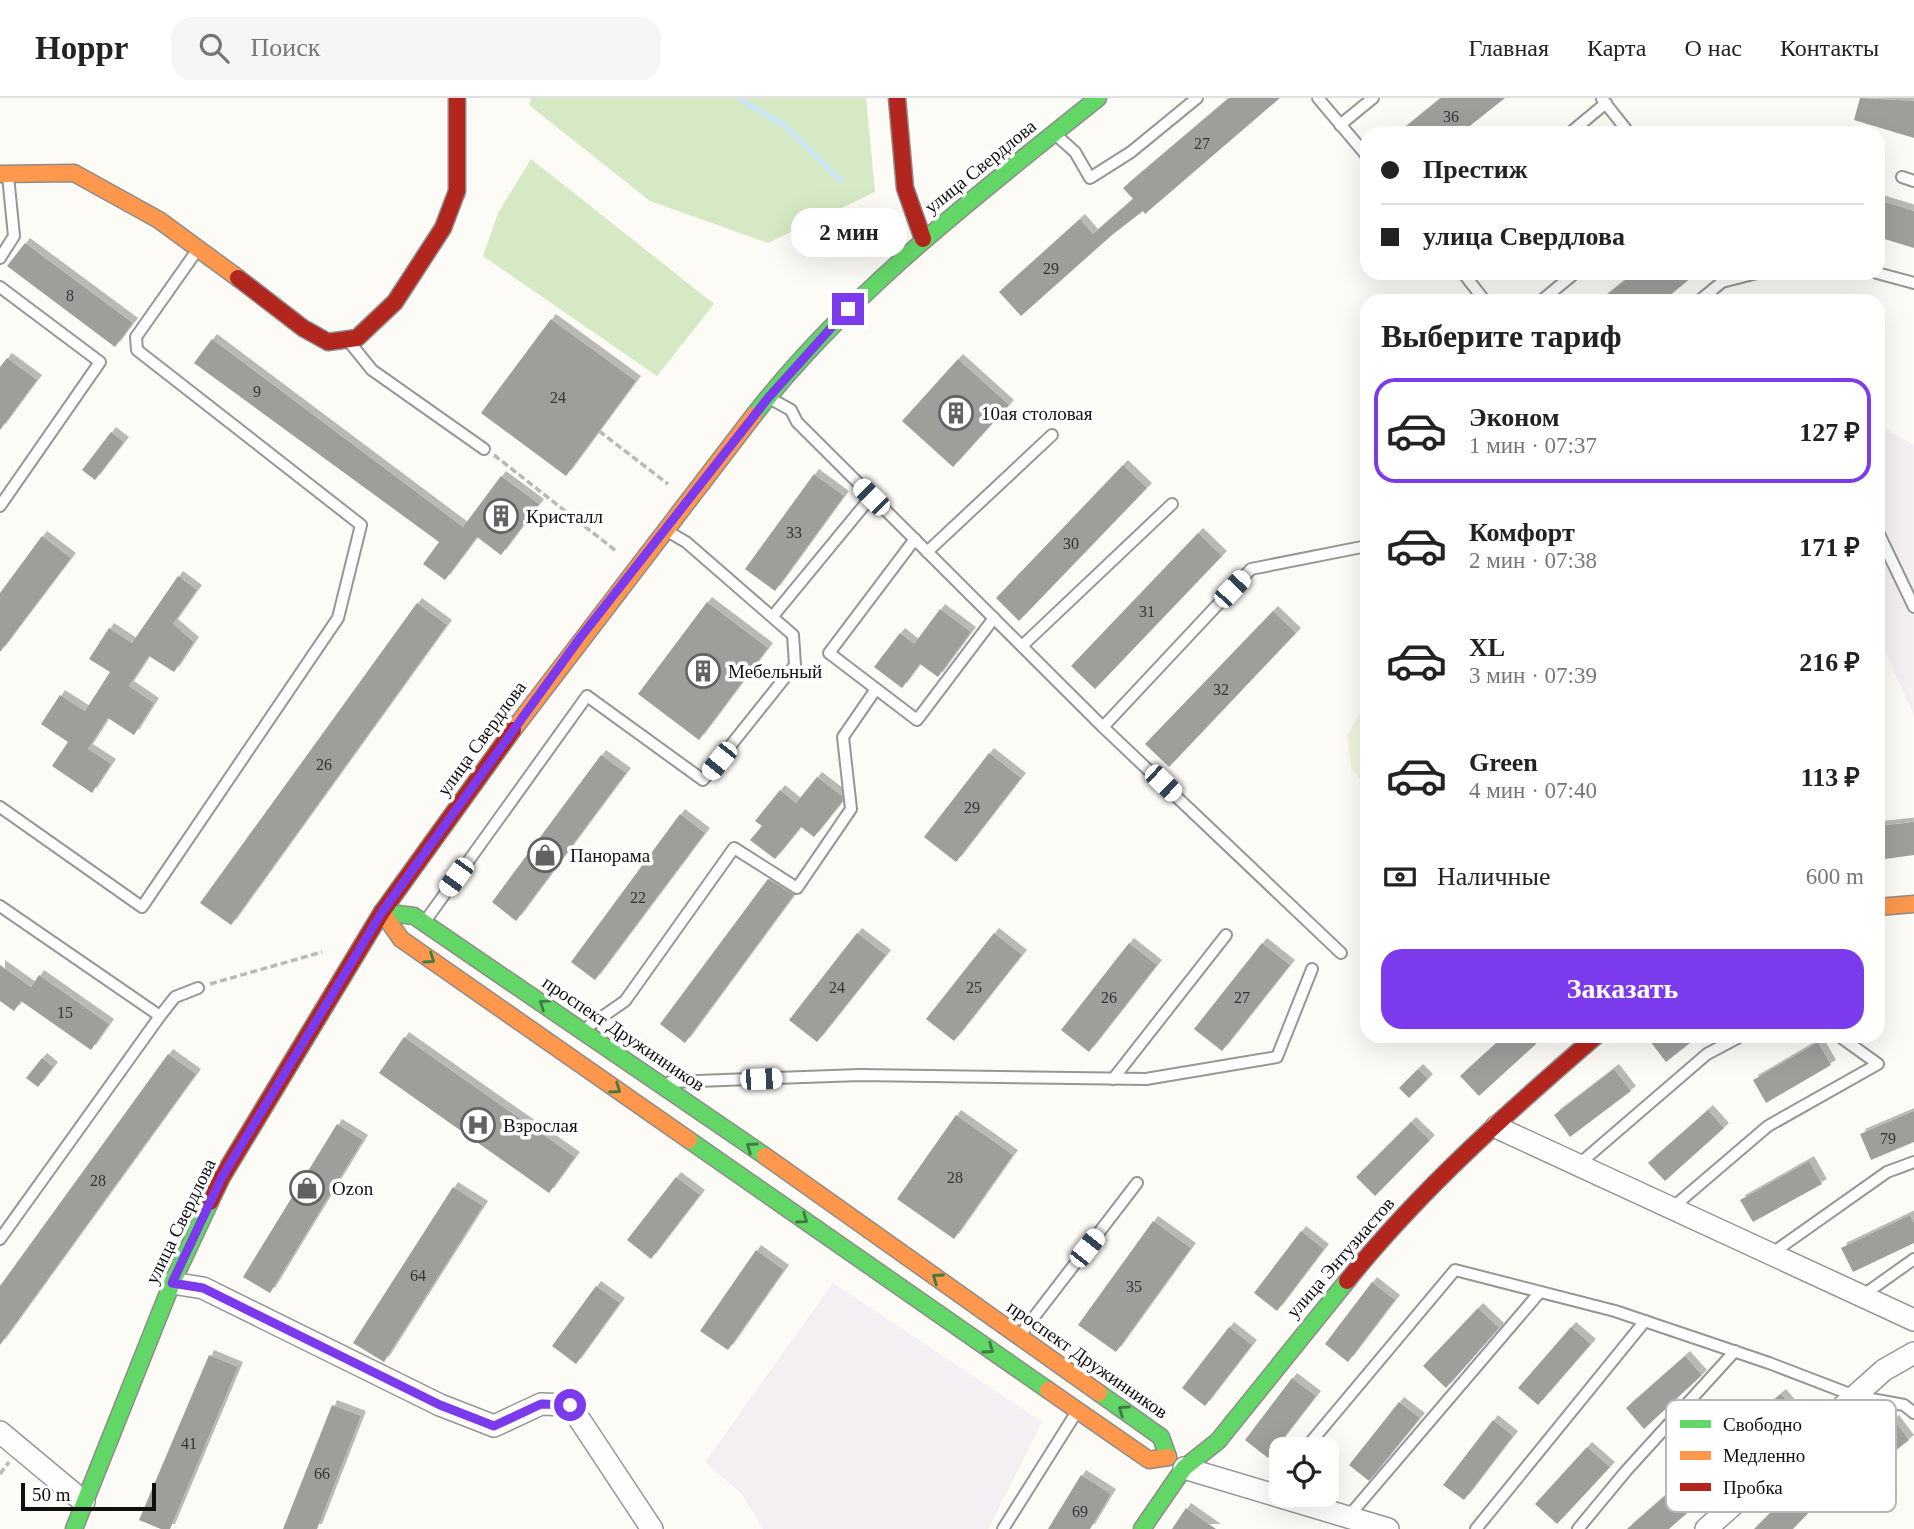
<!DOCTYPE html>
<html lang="ru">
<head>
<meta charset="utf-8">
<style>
	body { margin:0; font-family:"Times New Roman",serif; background:#f6f6f6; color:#222; height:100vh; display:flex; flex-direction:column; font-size:26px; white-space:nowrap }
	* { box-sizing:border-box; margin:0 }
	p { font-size:23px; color:#767676 }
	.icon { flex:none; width:38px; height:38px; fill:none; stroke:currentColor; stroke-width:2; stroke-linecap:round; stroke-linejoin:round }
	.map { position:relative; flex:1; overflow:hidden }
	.drawer { position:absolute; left:1360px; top:196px; width:525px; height:749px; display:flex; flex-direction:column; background:#fff; border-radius:21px; box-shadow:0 7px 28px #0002 }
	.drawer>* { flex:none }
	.top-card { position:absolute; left:1360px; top:28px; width:525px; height:154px; border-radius:21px; box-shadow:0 7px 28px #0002; display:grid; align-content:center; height:154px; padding:0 21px; background:#fff }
	.controls { position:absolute; left:1269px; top:1339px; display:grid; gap:14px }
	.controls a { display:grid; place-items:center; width:70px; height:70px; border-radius:14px; background:#fff; box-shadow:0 7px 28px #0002; font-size:35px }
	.scale { position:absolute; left:21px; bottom:18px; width:135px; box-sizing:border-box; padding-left:7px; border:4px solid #101010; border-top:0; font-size:19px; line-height:24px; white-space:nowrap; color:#101010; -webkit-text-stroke:5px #fff; paint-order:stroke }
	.end { position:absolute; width:32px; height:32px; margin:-16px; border:9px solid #7c3aed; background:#fff; box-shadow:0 0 0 4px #fff }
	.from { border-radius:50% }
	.bubble { position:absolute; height:49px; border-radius:21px; background:#fff; box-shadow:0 7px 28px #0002; font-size:23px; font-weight:600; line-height:49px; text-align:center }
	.car { position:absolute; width:21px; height:42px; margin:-21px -10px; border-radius:9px; box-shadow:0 0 5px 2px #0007; background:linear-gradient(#fff 24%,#345 0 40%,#fff 0 76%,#345 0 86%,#fff 0) }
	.top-card b { display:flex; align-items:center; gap:24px; height:66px; font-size:26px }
	.top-card b+b { border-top:2px solid #e0e0e0 }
	.top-card i { width:18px; height:18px; background:#222 }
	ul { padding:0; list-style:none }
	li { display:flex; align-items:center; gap:21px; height:105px; margin:0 14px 10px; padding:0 7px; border:4px solid transparent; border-radius:21px }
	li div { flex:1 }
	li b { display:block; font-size:26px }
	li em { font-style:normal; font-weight:600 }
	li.on { border-color:#7c3aed }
	li>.icon { width:63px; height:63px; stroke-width:1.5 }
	h2 { padding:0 21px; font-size:32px; line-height:84px }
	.pay { display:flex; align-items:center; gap:18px; height:77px; padding:0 21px; font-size:26px }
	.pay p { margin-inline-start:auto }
	.button { display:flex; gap:14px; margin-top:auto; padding:14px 21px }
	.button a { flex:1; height:80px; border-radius:21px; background:#7c3aed; color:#fff; font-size:28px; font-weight:600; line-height:80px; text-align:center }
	header { display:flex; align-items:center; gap:42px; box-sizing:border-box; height:98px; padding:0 35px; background:#fff; border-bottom:2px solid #e0e0e0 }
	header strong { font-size:33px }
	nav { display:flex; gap:38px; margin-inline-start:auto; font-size:24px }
	.search { width:490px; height:63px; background:#f6f6f6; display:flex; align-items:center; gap:18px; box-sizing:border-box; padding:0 24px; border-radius:21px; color:#767676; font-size:26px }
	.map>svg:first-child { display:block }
	.industrial { fill:#f4eff2 }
	.forest { fill:#d4e9c4 }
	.pitch { fill:#eef6df }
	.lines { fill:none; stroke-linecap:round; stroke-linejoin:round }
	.stream { stroke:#cce5f6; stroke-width:5 }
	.building { fill:#a09e9b; filter:url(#shadow) }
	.lane-casing { stroke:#969694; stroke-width:14 }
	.street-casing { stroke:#969694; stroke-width:24 }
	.fast-casing { stroke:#8d8c8a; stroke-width:19 }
	.slow-casing { stroke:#8d8c8a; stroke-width:19 }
	.jam-casing { stroke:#8d8c8a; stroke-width:19 }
	.path { stroke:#b9b9b8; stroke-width:3.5; stroke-dasharray:7 3.5; stroke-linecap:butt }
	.lane { stroke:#fffefe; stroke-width:10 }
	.street { stroke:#fffefe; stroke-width:21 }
	.fast { stroke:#63d668; stroke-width:16 }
	.slow { stroke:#ff974d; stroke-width:16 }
	.jam { stroke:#b3261e; stroke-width:16 }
	.oneway { stroke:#3e7d40 }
	.route { stroke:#7c3aed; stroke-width:9 }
	.labels { text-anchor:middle; stroke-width:7; stroke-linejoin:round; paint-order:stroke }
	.number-label { font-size:16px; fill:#343433 }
	.street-label { font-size:19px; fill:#101010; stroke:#fff }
	.poi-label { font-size:19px; fill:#101010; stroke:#fff; text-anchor:start }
	.key { fill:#fff; stroke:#b7b7b7; stroke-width:2 }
	.key-label { font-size:19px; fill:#101010 }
</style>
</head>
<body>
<header>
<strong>Hoppr</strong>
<div class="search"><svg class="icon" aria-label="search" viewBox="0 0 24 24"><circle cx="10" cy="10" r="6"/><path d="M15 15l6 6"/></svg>Поиск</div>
<nav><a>Главная</a><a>Карта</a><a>О нас</a><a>Контакты</a></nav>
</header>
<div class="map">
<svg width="1914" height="1431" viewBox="0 0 1914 1431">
	<defs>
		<filter id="shadow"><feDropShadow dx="5" dy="-5" stdDeviation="0" flood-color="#0004"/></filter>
	</defs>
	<rect width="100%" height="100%" fill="#fcfbf6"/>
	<!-- industrial -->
	<g class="industrial">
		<path d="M1887,332L1914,347V618L1878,537V336Z"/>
		<path d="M833,1185L1042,1324L988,1431H763L742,1396L705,1364Z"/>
	</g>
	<!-- forest -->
	<g class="forest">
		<path d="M531,0H866L875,94L768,145L650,103L529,7Z"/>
		<path d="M531,61L714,206L657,278L483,158L498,115Z"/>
	</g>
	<!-- pitch -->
	<path class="pitch" d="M1367,602V689L1351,670L1347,638Z"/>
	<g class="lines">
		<!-- stream -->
		<path class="stream" d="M738,0L784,27L841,83"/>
	</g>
	<!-- building -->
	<g class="building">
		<path d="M1229,0H1280L1145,116L1143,113L1112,137L1021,218L999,194L1080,121L1093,136L1133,101L1123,90Z"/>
		<path d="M1441,0H1505L1461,35H1398Z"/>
		<path d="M1860,0L1914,3V40L1854,22Z"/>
		<path d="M1878,102L1914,113V150L1878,139Z"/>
		<path d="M25,145L133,225L115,249L7,168Z"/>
		<path d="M1634,175H1697L1663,203H1599Z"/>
		<path d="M551,221L636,283L566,378L481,315Z"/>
		<path d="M212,241L463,429L501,378L539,406L501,457L477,439L445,482L423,466L439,444L194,265Z"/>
		<path d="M7,260L37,282L0,332V269Z"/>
		<path d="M958,261L1009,307L953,369L902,323Z"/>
		<path d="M111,334L124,344L95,382L82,372Z"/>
		<path d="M1123,367L1147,390L1019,523L996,500Z"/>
		<path d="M814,376L844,398L775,493L745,471Z"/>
		<path d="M1198,435L1222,458L1095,591L1071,568Z"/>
		<path d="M42,438L71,460L0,554V495Z"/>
		<path d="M178,478L197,492L173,526L194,544L174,574L149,558L129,588L154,605L134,637L108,620L88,651L111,666L92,695L52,668L68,644L41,626L60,597L85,613L110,574L89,561L109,530L132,545Z"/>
		<path d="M707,504L768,550L699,642L638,596Z"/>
		<path d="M417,505L447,527L231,827L200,805Z"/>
		<path d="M940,511L971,534L938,579L920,566L902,590L874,569L900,535L914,546Z"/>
		<path d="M1273,513L1296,535L1169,669L1145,646Z"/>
		<path d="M989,655L1021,680L956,764L924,739Z"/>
		<path d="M601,657L626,675L516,823L492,804Z"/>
		<path d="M817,679L842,698V704L814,739L801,729L775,761L750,742L762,728L755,723L780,692L796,705Z"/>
		<path d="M680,716L705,735L595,882L571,864Z"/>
		<path d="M1914,724V757L1878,762V728Z"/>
		<path d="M768,781L794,797L685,945L660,926Z"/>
		<path d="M857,835L886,857L817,944L789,922Z"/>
		<path d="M994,835L1022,857L954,943L926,921Z"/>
		<path d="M1129,845L1157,867L1089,954L1061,932Z"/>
		<path d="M1262,845L1290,867L1222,953L1194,931Z"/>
		<path d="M0,867L31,889L39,877L109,926L91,952L21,903L14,913L0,903Z"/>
		<path d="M1504,938H1529L1536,946L1479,998L1460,978Z"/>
		<path d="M1646,938H1699L1666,964Z"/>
		<path d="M404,939L575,1059L549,1095L379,975Z"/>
		<path d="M1818,944L1831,967L1766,1005L1753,982Z"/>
		<path d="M168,956L196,976L0,1247V1188Z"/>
		<path d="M42,960L53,969L38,989L26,980Z"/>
		<path d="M1418,971L1428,981L1409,1000L1399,990Z"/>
		<path d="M1614,971L1631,993L1570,1039L1554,1017Z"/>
		<path d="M1708,1012L1724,1030L1665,1083L1648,1065Z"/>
		<path d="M1914,1013V1044L1871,1062L1860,1036Z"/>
		<path d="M956,1017L1013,1057L954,1141L897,1101Z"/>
		<path d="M1411,1024L1430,1042L1375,1098L1356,1079Z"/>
		<path d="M337,1026L363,1042L270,1195L243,1179Z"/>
		<path d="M1809,1063L1822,1086L1753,1124L1740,1102Z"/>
		<path d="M676,1079L700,1097L651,1161L627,1142Z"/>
		<path d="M453,1089L483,1108L384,1264L353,1245Z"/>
		<path d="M1910,1117L1914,1125V1145L1853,1174L1841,1150Z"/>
		<path d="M1153,1123L1191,1150L1116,1254L1078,1227Z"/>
		<path d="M1301,1133L1324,1151L1277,1213L1254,1195Z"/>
		<path d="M756,1152L784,1172L728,1252L700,1233Z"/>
		<path d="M1372,1184L1395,1202L1348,1264L1325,1246Z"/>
		<path d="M596,1188L620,1205L576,1266L552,1248Z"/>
		<path d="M1478,1210L1499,1230L1446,1290L1423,1268Z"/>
		<path d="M1229,1229L1252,1247L1205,1308L1182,1290Z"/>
		<path d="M1571,1229L1591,1246L1538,1307L1518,1290Z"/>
		<path d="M209,1257L238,1269L170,1431H161L139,1422Z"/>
		<path d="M1685,1258L1702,1277L1644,1331L1626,1310Z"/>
		<path d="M1292,1280L1316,1298L1268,1360L1245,1342Z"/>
		<path d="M1781,1296L1803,1322L1740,1373L1719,1347Z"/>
		<path d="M1399,1304L1420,1320L1369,1383L1349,1367Z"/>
		<path d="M332,1307L361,1318L317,1431H283Z"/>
		<path d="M1493,1322L1513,1338L1464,1402L1443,1387Z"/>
		<path d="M1894,1322L1909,1342L1850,1389L1834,1369Z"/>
		<path d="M1587,1349L1610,1369L1557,1426L1535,1406Z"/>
		<path d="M1692,1374L1710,1395L1669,1431H1627Z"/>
		<path d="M1081,1377L1111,1396L1090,1431H1048Z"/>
		<path d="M1794,1391L1813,1410L1793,1431H1754Z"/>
		<path d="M1186,1410L1216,1431H1172Z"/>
	</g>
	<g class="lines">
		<!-- lane casing -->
		<g class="lane-casing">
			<g id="lane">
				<path d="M1318,0L1367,58"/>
				<path d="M1602,1L1629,35"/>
				<path d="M1340,27L1373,0"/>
				<path d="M1570,35L1606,5"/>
				<path d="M1056,37L1075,54L1090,80L1131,54L1197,0"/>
				<path d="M1902,79L1914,83"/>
				<path d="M0,160L14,138L8,78"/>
				<path d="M1463,175L1485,203"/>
				<path d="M1877,175L1914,185"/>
				<path d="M0,189L100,264L0,408"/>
				<path d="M1541,203L1575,175"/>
				<path d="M1699,203L1722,184L1757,175"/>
				<path d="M351,246L372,272L484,351"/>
				<path d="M771,301L791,312L797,324L1103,629L1341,855"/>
				<path d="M1878,434L1914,509"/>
				<path d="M915,441L829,555L917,622L994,520"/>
				<path d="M927,454L1052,337"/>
				<path d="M773,518L871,399"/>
				<path d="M1022,548L1172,406"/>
				<path d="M1103,629L1251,471L1367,448"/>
				<path d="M0,709L142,809L338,520L361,427L137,252L136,239L198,151"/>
				<path d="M0,808L160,918L0,1141"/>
				<path d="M426,822L587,598L703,682L795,567L793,537L686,444L667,433"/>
				<path d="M160,918L175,899L198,890"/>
				<path d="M586,930L625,903L734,750L797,790L851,711L843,639L876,591"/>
				<path d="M1113,981L1226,837"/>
				<path d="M670,984L860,977L1146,981L1277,959L1312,871"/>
				<path d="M1578,1067L1707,956L1741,938"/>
				<path d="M1672,1110L1768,1028L1878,966L1839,938"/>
				<path d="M1771,1156L1887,1074L1914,1064"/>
				<path d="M1862,1198L1914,1161"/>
				<path d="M1021,1236L1137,1085"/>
				<path d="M1305,1351L1455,1172L1615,1213L1769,1265L1855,1298L1904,1307L1914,1315"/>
				<path d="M1268,1395L1281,1379"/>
				<path d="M1348,1419L1540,1194"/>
				<path d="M1003,1431L1076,1315"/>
				<path d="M1476,1431L1645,1223"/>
				<path d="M1578,1431L1626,1373L1735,1253"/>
			</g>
		</g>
		<!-- street casing -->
		<g class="street-casing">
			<g id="street">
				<path d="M1496,1029L1914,1222"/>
				<path d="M172,1185L203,1190L440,1307L494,1328L541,1306L570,1307L652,1431"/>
				<path d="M0,1334L84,1404"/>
				<path d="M1184,1370L1388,1431"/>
				<path d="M1706,1431L1884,1272L1914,1255"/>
			</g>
		</g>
		<!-- fast casing -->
		<g class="fast-casing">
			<g id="fast">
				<path d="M754,317C851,193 976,98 1098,0"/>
				<path d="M382,814L414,818L765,1058"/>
				<path d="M689,1042L1048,1292"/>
				<path d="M1099,1295L1161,1339L1168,1359"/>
				<path d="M74,1431L172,1185L210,1104"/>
				<path d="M1142,1431L1184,1370L1218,1343L1347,1183"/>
			</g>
		</g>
		<!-- slow casing -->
		<g class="slow-casing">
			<g id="slow">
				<path d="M0,76L74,75L159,122L238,180"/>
				<path d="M513,632L754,317"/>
				<path d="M1878,809L1914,806"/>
				<path d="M382,814L401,841L689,1042"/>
				<path d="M765,1058L1099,1295"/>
				<path d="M1048,1292L1149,1362L1168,1359"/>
			</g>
		</g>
		<!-- jam casing -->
		<g class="jam-casing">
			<g id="jam">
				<path d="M897,0L905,90L923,141"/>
				<path d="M238,180L303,230L328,244L357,240L395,204L443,130L457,93V0"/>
				<path d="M210,1104L222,1079L382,814L513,632"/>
				<path d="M1347,1183C1420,1092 1508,1014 1596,938"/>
			</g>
		</g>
		<!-- path -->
		<g class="path">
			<path d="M599,333L668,386"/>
			<path d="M494,357L616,453"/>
			<path d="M210,886L322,854"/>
			<path d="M0,1376L9,1364"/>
		</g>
		<!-- lane -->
		<use href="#lane" class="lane"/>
		<!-- street -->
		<use href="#street" class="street"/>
		<!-- fast -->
		<use href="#fast" class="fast"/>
		<!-- slow -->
		<use href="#slow" class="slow"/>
		<!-- jam -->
		<use href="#jam" class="jam"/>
	</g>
	<!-- one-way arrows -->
	<defs><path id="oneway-chevron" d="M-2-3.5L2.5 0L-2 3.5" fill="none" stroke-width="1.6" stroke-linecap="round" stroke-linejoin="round" transform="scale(1.75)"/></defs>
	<g class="oneway">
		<use href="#oneway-chevron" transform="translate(430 861) rotate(35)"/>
		<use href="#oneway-chevron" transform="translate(544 906) rotate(-146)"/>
		<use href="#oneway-chevron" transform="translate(616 991) rotate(35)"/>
		<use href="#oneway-chevron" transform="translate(751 1049) rotate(-145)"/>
		<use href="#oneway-chevron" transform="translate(803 1121) rotate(35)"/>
		<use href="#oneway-chevron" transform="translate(937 1180) rotate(-145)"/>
		<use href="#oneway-chevron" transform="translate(989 1251) rotate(35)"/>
		<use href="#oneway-chevron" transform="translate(1123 1312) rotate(-145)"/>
	</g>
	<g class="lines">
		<!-- route -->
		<path class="route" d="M570,1307L541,1306L494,1328L440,1307L203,1190L172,1185L222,1079L382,814L580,540L768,300L848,211"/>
	</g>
	<!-- icons -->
	<defs>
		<g id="building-ring" transform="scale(1.75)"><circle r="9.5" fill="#fff" stroke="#636260" stroke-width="1.5"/><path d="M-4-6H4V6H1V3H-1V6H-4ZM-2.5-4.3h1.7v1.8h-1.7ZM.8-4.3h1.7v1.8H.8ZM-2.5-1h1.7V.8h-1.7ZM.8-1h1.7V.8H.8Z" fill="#636260"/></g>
		<g id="shop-ring" transform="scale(1.75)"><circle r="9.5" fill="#fff" stroke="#636260" stroke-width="1.5"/><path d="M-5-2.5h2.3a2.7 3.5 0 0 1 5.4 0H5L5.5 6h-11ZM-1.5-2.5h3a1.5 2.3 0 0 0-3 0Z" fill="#636260"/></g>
		<g id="hospital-ring" transform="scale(1.75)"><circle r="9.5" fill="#fff" stroke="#636260" stroke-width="1.5"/><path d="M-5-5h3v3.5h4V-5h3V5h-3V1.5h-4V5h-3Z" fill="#636260"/></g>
	</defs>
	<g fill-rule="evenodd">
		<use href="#building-ring" x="956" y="315"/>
		<use href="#building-ring" x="501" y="418"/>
		<use href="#building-ring" x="703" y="573"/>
		<use href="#shop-ring" x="545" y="757"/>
		<use href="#hospital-ring" x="478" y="1027"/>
		<use href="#shop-ring" x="307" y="1090"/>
	</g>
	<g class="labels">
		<!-- number labels -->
		<g class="number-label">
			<text x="1451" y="24">36</text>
			<text x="1202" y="51">27</text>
			<text x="1051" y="176">29</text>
			<text x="70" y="203">8</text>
			<text x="257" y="299">9</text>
			<text x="558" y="305">24</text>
			<text x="794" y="440">33</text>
			<text x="1071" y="451">30</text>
			<text x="1147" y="519">31</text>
			<text x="1221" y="597">32</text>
			<text x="324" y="672">26</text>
			<text x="972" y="715">29</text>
			<text x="638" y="805">22</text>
			<text x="837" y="895">24</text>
			<text x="974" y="895">25</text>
			<text x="1109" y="905">26</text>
			<text x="1242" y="905">27</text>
			<text x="65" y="920">15</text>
			<text x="1888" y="1046">79</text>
			<text x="955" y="1085">28</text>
			<text x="98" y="1088">28</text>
			<text x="418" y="1183">64</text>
			<text x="1134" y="1194">35</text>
			<text x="189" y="1351">41</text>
			<text x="322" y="1381">66</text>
			<text x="1080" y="1419">69</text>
		</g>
		<!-- street labels -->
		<g class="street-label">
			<text transform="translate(980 68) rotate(-39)" y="7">улица Свердлова</text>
			<text transform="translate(481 640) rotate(-54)" y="7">улица Свердлова</text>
			<text transform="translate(624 935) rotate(34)" y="7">проспект Дружинников</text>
			<text transform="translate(180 1123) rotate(-64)" y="7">улица Свердлова</text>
			<text transform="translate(1340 1159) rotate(-49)" y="7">улица Энтузиастов</text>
			<text transform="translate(1088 1261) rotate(35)" y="7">проспект Дружинников</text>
		</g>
		<!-- poi labels -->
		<g class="poi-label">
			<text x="981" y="322">10ая столовая</text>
			<text x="526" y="425">Кристалл</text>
			<text x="728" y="580">Мебельный</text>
			<text x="570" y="764">Панорама</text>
			<text x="503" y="1034">Взрослая</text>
			<text x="332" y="1097">Ozon</text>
		</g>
	</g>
	<!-- legend -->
	<rect x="1666" y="1302" width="230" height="112" rx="10" class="key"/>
	<rect x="1680" y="1322" width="31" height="8" fill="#63d668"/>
	<rect x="1680" y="1353" width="31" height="9" fill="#ff974d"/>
	<rect x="1680" y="1385" width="31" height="8" fill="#b3261e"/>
	<g class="key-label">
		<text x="1723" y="1333">Свободно</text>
		<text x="1723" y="1364">Медленно</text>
		<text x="1723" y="1396">Пробка</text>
	</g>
</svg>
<div class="controls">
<a><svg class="icon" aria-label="locate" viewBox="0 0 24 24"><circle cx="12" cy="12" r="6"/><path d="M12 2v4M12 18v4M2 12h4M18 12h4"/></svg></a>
</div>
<div class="scale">50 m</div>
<i class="end from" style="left:570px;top:1307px"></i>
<i class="end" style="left:848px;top:211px"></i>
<div class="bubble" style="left:791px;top:110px;width:116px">2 мин</div>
<i class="car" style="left:871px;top:399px;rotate:315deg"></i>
<i class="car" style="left:1232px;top:491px;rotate:43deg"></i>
<i class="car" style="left:719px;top:663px;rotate:219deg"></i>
<i class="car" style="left:1163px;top:685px;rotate:134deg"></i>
<i class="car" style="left:456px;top:779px;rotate:216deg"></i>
<i class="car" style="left:761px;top:981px;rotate:88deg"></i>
<i class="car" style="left:1087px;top:1150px;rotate:38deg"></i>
<div class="top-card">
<b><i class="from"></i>Престиж</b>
<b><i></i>улица Свердлова</b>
</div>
<section class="drawer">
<h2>Выберите тариф</h2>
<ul>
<li class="on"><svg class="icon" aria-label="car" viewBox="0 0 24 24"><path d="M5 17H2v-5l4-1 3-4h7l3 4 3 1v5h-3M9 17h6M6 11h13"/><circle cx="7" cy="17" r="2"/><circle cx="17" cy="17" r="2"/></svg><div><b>Эконом</b><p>1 мин · 07:37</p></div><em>127 ₽</em></li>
<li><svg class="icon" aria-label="car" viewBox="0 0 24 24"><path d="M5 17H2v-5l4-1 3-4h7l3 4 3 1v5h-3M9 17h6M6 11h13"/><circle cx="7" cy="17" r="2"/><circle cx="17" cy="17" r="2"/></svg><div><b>Комфорт</b><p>2 мин · 07:38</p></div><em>171 ₽</em></li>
<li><svg class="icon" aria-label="car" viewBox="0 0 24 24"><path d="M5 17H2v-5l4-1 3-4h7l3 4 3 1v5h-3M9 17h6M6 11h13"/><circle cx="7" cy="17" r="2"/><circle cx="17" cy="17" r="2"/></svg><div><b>XL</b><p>3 мин · 07:39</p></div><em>216 ₽</em></li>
<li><svg class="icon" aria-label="car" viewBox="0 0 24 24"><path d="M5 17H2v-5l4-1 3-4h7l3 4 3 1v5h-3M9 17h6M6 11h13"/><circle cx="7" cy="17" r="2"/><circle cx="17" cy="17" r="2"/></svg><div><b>Green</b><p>4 мин · 07:40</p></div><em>113 ₽</em></li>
</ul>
<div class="pay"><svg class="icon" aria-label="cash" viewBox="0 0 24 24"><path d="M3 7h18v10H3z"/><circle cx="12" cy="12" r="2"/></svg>Наличные<p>600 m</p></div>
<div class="button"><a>Заказать</a></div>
</section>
</div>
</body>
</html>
